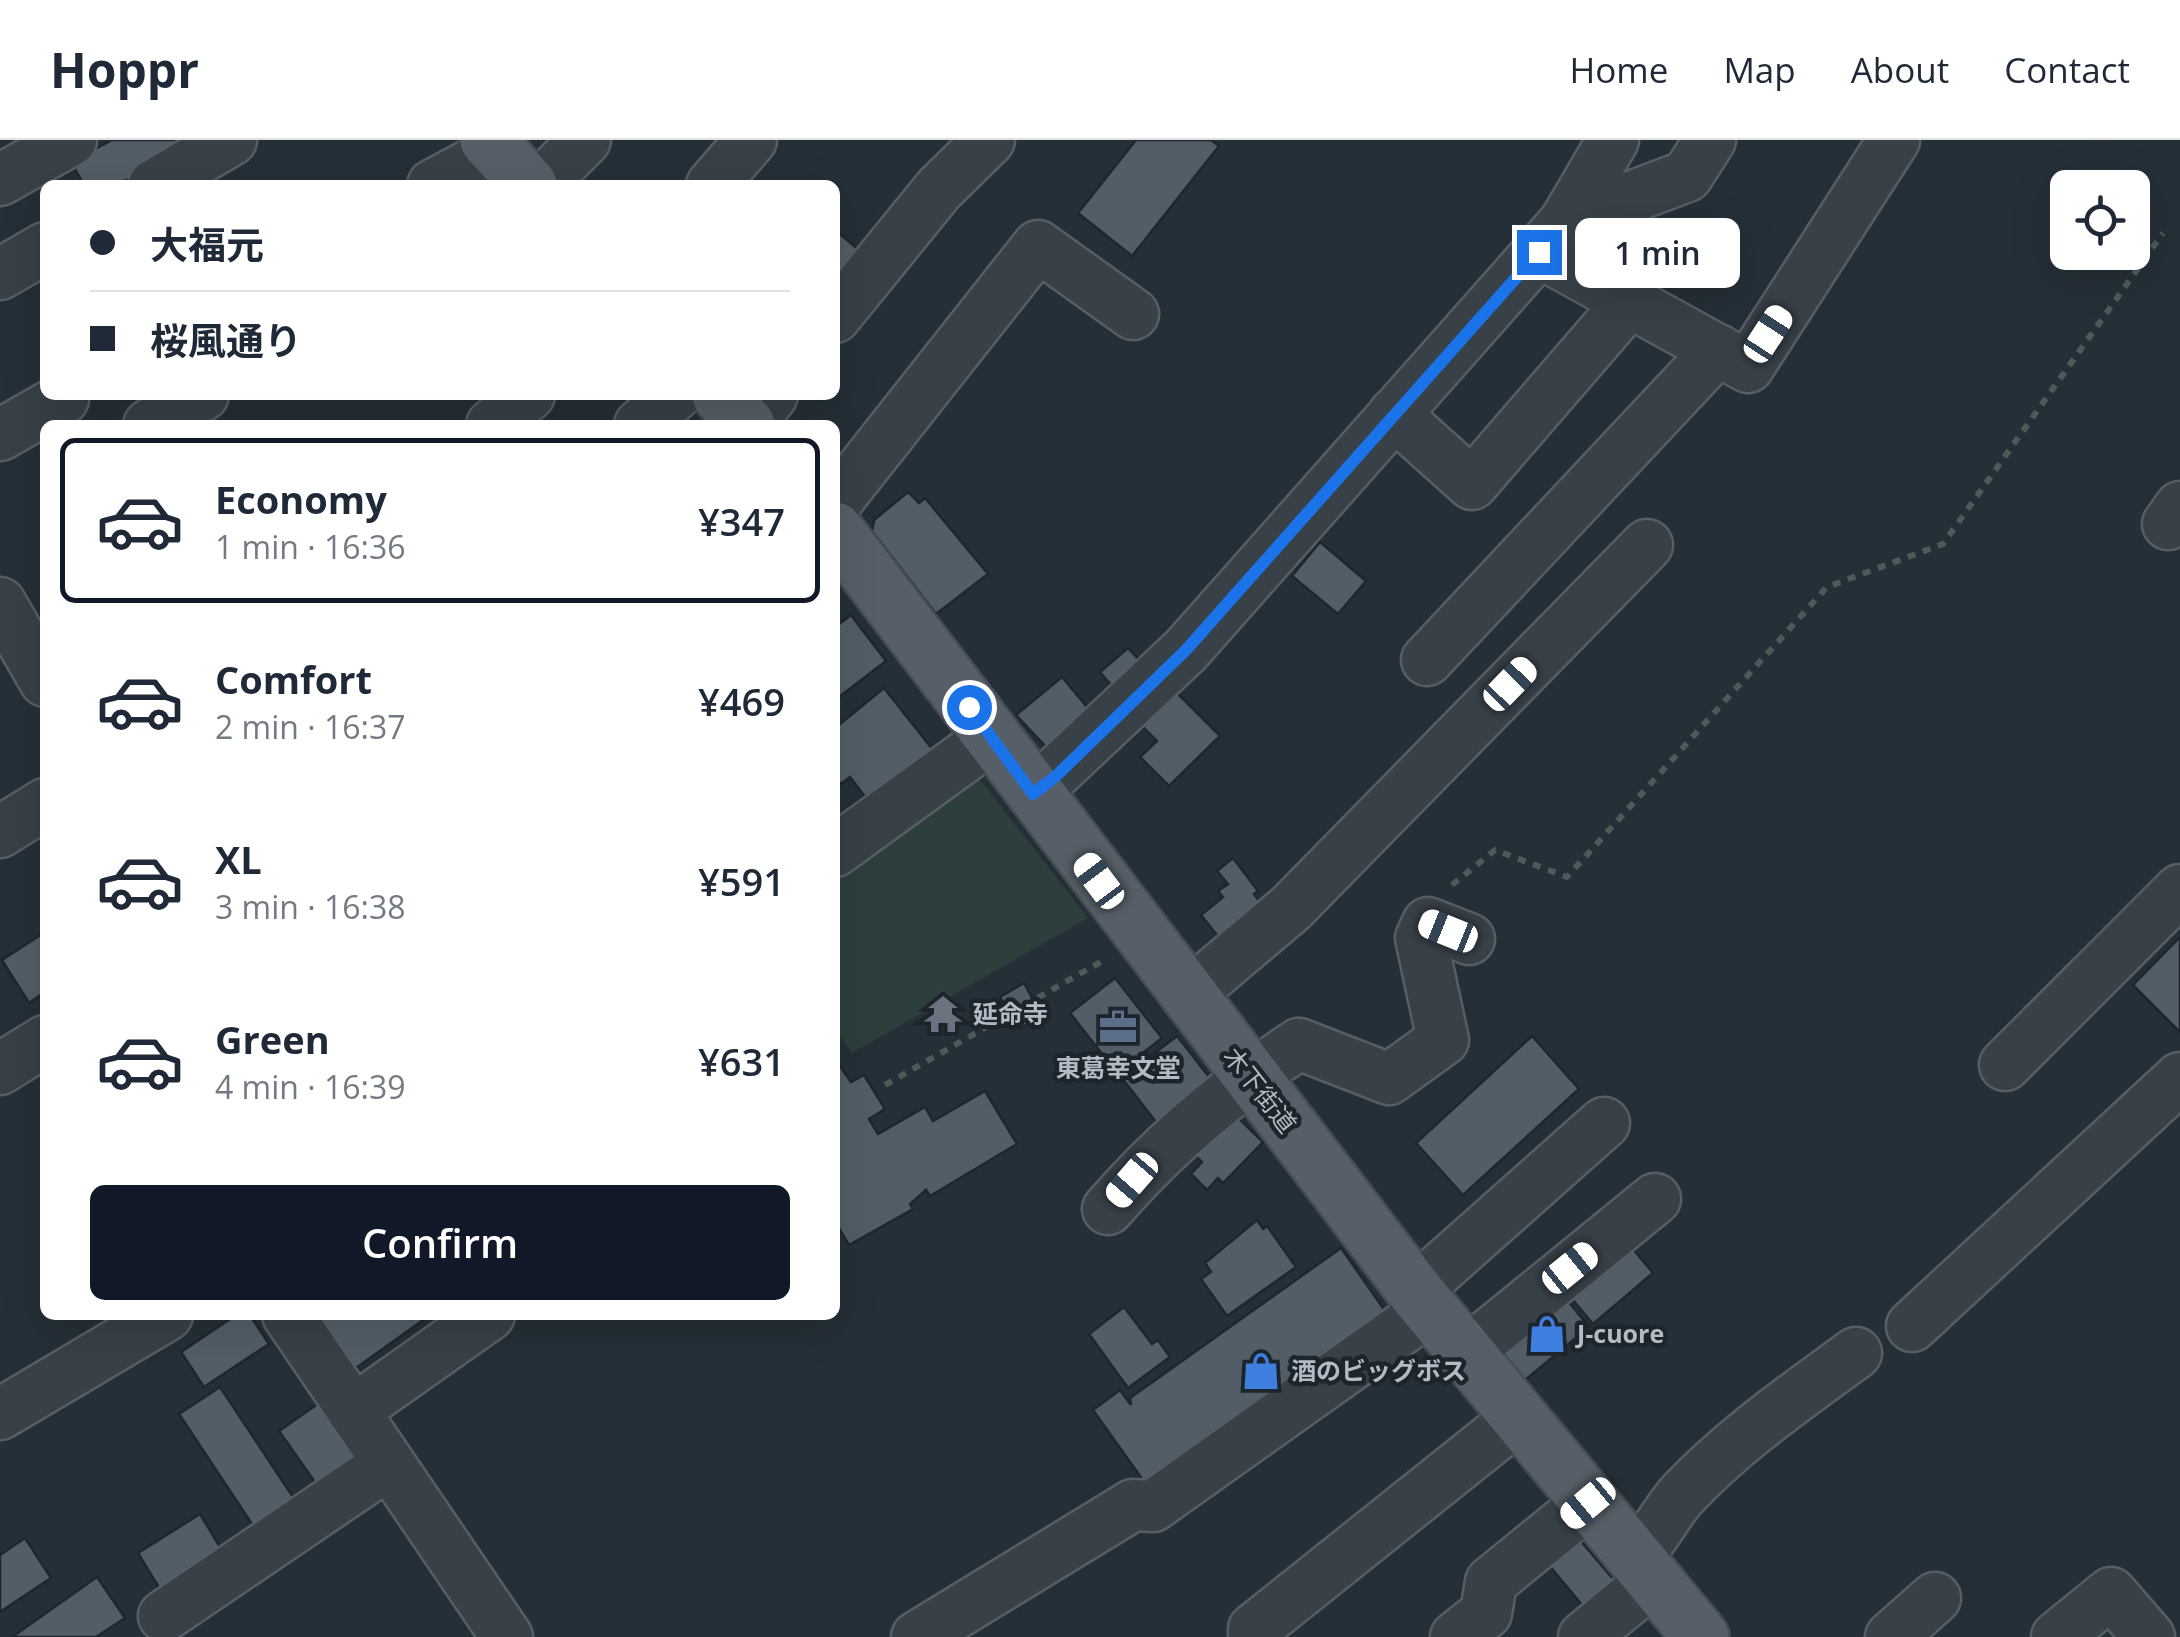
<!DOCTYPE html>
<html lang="en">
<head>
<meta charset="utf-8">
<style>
	body { margin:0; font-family:"Open Sans","Noto Sans JP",sans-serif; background:#f6f6f7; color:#1f2937; height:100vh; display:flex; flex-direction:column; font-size:38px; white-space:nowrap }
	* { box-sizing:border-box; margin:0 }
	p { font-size:32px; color:#747a83 }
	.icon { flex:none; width:55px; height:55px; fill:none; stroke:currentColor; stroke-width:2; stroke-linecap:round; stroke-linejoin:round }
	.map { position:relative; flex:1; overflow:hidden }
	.drawer { position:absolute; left:40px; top:280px; width:800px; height:900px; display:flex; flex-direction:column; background:#fff; border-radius:15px; box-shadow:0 10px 40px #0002 }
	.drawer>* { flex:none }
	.top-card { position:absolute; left:40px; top:40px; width:800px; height:220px; border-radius:15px; box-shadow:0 10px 40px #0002; display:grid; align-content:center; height:220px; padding:0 50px; background:#fff }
	.controls { position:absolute; left:2050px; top:30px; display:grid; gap:20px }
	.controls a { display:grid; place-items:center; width:100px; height:100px; border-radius:15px; background:#fff; box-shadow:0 10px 40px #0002; font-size:50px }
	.end { position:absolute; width:45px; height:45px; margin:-22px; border:12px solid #1a73e8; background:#fff; box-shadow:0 0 0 5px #fff }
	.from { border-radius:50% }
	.bubble { position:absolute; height:70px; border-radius:15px; background:#fff; box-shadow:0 10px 40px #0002; font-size:32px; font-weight:600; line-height:70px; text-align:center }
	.car { position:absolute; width:30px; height:60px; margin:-30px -15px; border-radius:12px; box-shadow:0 0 8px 2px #0007; background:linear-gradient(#fff 24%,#345 0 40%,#fff 0 76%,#345 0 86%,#fff 0) }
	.top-card b { display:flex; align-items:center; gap:35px; height:95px; font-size:38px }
	.top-card b+b { border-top:2px solid #e0e1e3 }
	.top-card i { width:25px; height:25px; background:#1f2937 }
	ul { padding:18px 0 0; list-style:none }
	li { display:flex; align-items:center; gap:30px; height:165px; margin:0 20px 15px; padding:0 30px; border:5px solid transparent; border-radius:15px }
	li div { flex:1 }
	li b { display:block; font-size:38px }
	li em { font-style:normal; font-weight:600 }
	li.current { border-color:#111827 }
	li>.icon { width:90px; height:90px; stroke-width:1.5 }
	.button { display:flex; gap:20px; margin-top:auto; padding:20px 50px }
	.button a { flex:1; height:115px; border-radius:15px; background:#111827; color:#fff; font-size:40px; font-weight:600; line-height:115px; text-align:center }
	header { display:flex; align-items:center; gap:60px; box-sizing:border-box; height:140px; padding:0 50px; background:#fff; border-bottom:2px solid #e0e1e3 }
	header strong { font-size:48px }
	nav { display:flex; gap:55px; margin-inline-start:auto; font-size:35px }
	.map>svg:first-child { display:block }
	.green { fill:#2c3f3d }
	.building { fill:#525d67; stroke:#1f272e; stroke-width:2.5 }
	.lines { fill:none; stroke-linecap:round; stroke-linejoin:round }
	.minor-casing { stroke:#565e65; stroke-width:55 }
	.major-casing { stroke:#444c54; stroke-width:60 }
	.path { stroke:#4b5b5c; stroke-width:6; stroke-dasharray:8 8; stroke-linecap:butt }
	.minor { stroke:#384048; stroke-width:50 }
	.major { stroke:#565f67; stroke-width:55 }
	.route { stroke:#1a73e8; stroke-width:12 }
	.labels { text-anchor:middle; stroke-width:9; stroke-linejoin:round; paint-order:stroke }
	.poi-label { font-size:25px; font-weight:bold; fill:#b3bbc4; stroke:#1d252c; text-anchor:start }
	.street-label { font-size:25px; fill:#b3bbc4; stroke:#1d252c }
</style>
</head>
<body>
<header>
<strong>Hoppr</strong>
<nav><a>Home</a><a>Map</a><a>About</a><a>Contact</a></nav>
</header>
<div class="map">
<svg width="2180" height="1497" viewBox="0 0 2180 1497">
	<rect width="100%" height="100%" fill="#252f37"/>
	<!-- green -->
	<path class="green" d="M963,640L981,641L1088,778L852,913L835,889V736Z"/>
	<!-- building -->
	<g class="building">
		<path d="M112,0H192L194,3L117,45H84L71,22Z"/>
		<path d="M1136,0H1211L1219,6L1132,116L1078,73Z"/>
		<path d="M835,90L864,114L835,148Z"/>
		<path d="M908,352L919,363L925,358L988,434L936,474L872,391L874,380Z"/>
		<path d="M1320,402L1366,441L1338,474L1292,436Z"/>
		<path d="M851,475L886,521L835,560V487Z"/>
		<path d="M1128,508L1140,521L1111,545L1100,532Z"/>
		<path d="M1062,537L1092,573L1048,609L1016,575Z"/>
		<path d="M884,548L933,610L869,662L850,637L841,644L835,636V588Z"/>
		<path d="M1174,550L1220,596L1169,646L1140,617L1157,601L1140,584Z"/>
		<path d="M1233,718L1258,751L1254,754L1263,766L1220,799L1201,775L1223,757L1218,751L1228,744L1217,731Z"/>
		<path d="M45,792V852L29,863L2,820Z"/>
		<path d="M2180,797V892L2133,845Z"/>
		<path d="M1115,838L1162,898L1117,933L1070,873Z"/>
		<path d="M1024,843L1042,876L1019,889L1000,857Z"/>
		<path d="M1177,896L1217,947L1163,991L1122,938Z"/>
		<path d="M1532,896L1579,949L1463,1055L1416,1003Z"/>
		<path d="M835,919L851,942L864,935L885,969L869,979L878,994L925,967L933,981L985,951L1017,1004L930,1056L926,1050L910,1064L913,1069L849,1105L835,1082Z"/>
		<path d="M1228,968L1263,1002L1223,1043L1218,1038L1207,1050L1191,1034L1202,1022L1188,1009Z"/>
		<path d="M1257,1080L1263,1089L1267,1086L1296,1127L1227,1176L1201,1139L1211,1132L1205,1123Z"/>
		<path d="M1628,1103L1653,1133L1593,1184L1568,1154Z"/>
		<path d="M1341,1108L1390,1178L1150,1350L1093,1270L1120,1250L1131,1265L1130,1258Z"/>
		<path d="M1563,1155L1589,1187L1524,1241L1498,1209Z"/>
		<path d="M1124,1167L1152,1204L1158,1200L1170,1217L1128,1248L1089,1194Z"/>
		<path d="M236,1175H250L269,1204L204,1247L181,1212Z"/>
		<path d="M309,1175H430L349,1233Z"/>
		<path d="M220,1247L297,1363L256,1390L179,1274Z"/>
		<path d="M319,1263L359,1320L319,1348L279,1291Z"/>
		<path d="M200,1374L223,1412L161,1451L138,1413Z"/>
		<path d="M1573,1392L1614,1440L1583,1466L1543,1418Z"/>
		<path d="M25,1398L51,1438L0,1472V1415Z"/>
		<path d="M97,1437L125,1478L96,1497H12Z"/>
	</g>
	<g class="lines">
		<!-- minor casing -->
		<g class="minor-casing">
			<g id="minor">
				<path d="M0,40L71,0"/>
				<path d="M154,45L231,0"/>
				<path d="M433,45L497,11"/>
				<path d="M533,45L551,34L585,0"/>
				<path d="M712,45L751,0"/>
				<path d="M1565,82L1613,0"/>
				<path d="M1539,112L1748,227L1894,0"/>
				<path d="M0,134L45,108"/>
				<path d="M835,177L939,49L989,0"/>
				<path d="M1394,274L1472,344L1630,161"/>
				<path d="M149,285L203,255"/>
				<path d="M492,285L529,255"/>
				<path d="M640,285L675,255"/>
				<path d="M749,285L772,255"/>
				<path d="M0,295L63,259"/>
				<path d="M835,363L1038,106L1133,174"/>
				<path d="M2168,384L2180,367"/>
				<path d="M0,463L45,541"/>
				<path d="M1427,520L1718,210"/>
				<path d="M1033,654L1186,510L1565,82L1687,36L1710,0"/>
				<path d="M0,692L45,664"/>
				<path d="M835,711L992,597"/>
				<path d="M1187,856L1291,768L1647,405"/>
				<path d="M2005,925L2180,750"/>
				<path d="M0,929L45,901"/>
				<path d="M1108,1069C1164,1004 1227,951 1299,904L1389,939L1443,900L1421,798L1428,783L1469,799"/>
				<path d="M1415,1151L1604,983"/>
				<path d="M288,1175L507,1497"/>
				<path d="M1912,1186L2180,938"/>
				<path d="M1465,1214L1655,1059"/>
				<path d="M353,1271L489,1175"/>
				<path d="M0,1274L167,1175"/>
				<path d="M1634,1418C1654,1399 1664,1376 1681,1356C1732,1301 1796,1257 1856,1213"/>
				<path d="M164,1476L388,1324"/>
				<path d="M917,1497L1133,1365L1153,1366L1430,1169"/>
				<path d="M1254,1497V1489L1518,1278"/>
				<path d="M1456,1497L1486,1473L1491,1442L1588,1363"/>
				<path d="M1584,1497L1653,1440"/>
				<path d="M1891,1497L1935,1458"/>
				<path d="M2057,1497L2111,1453L2149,1497"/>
			</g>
		</g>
		<!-- major casing -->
		<g class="major-casing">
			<g id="major">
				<path d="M488,0L529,45"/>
				<path d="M720,255L747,285"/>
				<path d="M835,390L1415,1151L1701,1497"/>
			</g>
		</g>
		<!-- path -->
		<g class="path">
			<path d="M1452,745L1495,710L1567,737L1827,447L1943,404L2163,93"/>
			<path d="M885,945L1104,820"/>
		</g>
		<!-- minor -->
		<use href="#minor" class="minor"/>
		<!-- major -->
		<use href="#major" class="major"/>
	</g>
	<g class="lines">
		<!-- route -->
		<path class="route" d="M969,567L1033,654L1056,636L1186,510L1539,112"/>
	</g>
	<!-- icons -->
	<defs>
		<g id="temple-bare" transform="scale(3)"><path d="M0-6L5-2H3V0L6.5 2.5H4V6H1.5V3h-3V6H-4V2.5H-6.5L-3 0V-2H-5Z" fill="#6b7280" stroke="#1d252c" stroke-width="2.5" paint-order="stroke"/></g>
		<g id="office-bare" transform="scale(3)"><path d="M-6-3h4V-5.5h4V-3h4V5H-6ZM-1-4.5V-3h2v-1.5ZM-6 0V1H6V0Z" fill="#5c6f8a" stroke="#1d252c" stroke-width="2.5" paint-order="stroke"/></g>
		<g id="shop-bare" transform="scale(3)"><path d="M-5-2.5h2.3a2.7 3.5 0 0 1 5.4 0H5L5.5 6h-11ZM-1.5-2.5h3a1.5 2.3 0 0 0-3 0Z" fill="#3f7fe0" stroke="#1d252c" stroke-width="2.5" paint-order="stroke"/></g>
	</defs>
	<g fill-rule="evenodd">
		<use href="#temple-bare" x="943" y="874"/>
		<use href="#office-bare" x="1118" y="887"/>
		<use href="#shop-bare" x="1547" y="1194"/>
		<use href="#shop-bare" x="1261" y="1231"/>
	</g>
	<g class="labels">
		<!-- poi labels -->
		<g class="poi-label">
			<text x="973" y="883">延命寺</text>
			<text x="1118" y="937" text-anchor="middle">東葛幸文堂</text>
			<text x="1577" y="1203">J-cuore</text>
			<text x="1291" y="1240">酒のビッグボス</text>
		</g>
		<!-- street labels -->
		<g class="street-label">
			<text transform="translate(1260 950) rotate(52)" y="9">木下街道</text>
		</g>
	</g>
</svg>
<div class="controls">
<a><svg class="icon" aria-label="locate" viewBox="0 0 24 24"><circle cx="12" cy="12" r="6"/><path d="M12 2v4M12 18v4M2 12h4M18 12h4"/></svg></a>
</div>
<i class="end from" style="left:969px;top:567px"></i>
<i class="end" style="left:1539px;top:112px"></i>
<div class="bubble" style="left:1575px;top:78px;width:165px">1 min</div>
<i class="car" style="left:1768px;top:194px;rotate:33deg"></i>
<i class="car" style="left:1510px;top:544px;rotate:44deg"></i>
<i class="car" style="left:1099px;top:741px;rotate:323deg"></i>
<i class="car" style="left:1448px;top:791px;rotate:292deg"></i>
<i class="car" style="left:1132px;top:1040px;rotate:221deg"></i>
<i class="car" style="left:1570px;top:1128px;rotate:51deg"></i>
<i class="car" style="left:1588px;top:1363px;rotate:230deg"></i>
<div class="top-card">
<b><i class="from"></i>大福元</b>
<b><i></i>桜風通り</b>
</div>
<section class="drawer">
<ul>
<li class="current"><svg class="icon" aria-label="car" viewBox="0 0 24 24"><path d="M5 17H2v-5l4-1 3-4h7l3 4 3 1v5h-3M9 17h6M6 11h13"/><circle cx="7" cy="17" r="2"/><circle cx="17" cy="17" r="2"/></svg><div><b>Economy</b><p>1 min · 16:36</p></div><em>¥347</em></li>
<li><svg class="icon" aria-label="car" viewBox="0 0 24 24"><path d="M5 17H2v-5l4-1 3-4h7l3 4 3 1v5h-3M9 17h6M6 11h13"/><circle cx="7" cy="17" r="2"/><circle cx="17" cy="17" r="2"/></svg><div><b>Comfort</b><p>2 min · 16:37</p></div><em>¥469</em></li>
<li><svg class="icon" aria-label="car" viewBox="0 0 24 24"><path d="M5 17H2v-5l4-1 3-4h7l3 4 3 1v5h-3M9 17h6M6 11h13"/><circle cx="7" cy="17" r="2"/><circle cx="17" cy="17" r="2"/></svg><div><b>XL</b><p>3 min · 16:38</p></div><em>¥591</em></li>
<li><svg class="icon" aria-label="car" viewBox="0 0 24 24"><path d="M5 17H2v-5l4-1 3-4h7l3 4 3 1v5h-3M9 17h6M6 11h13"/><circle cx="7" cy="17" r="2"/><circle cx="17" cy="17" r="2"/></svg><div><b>Green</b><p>4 min · 16:39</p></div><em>¥631</em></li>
</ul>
<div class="button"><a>Confirm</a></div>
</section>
</div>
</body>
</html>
